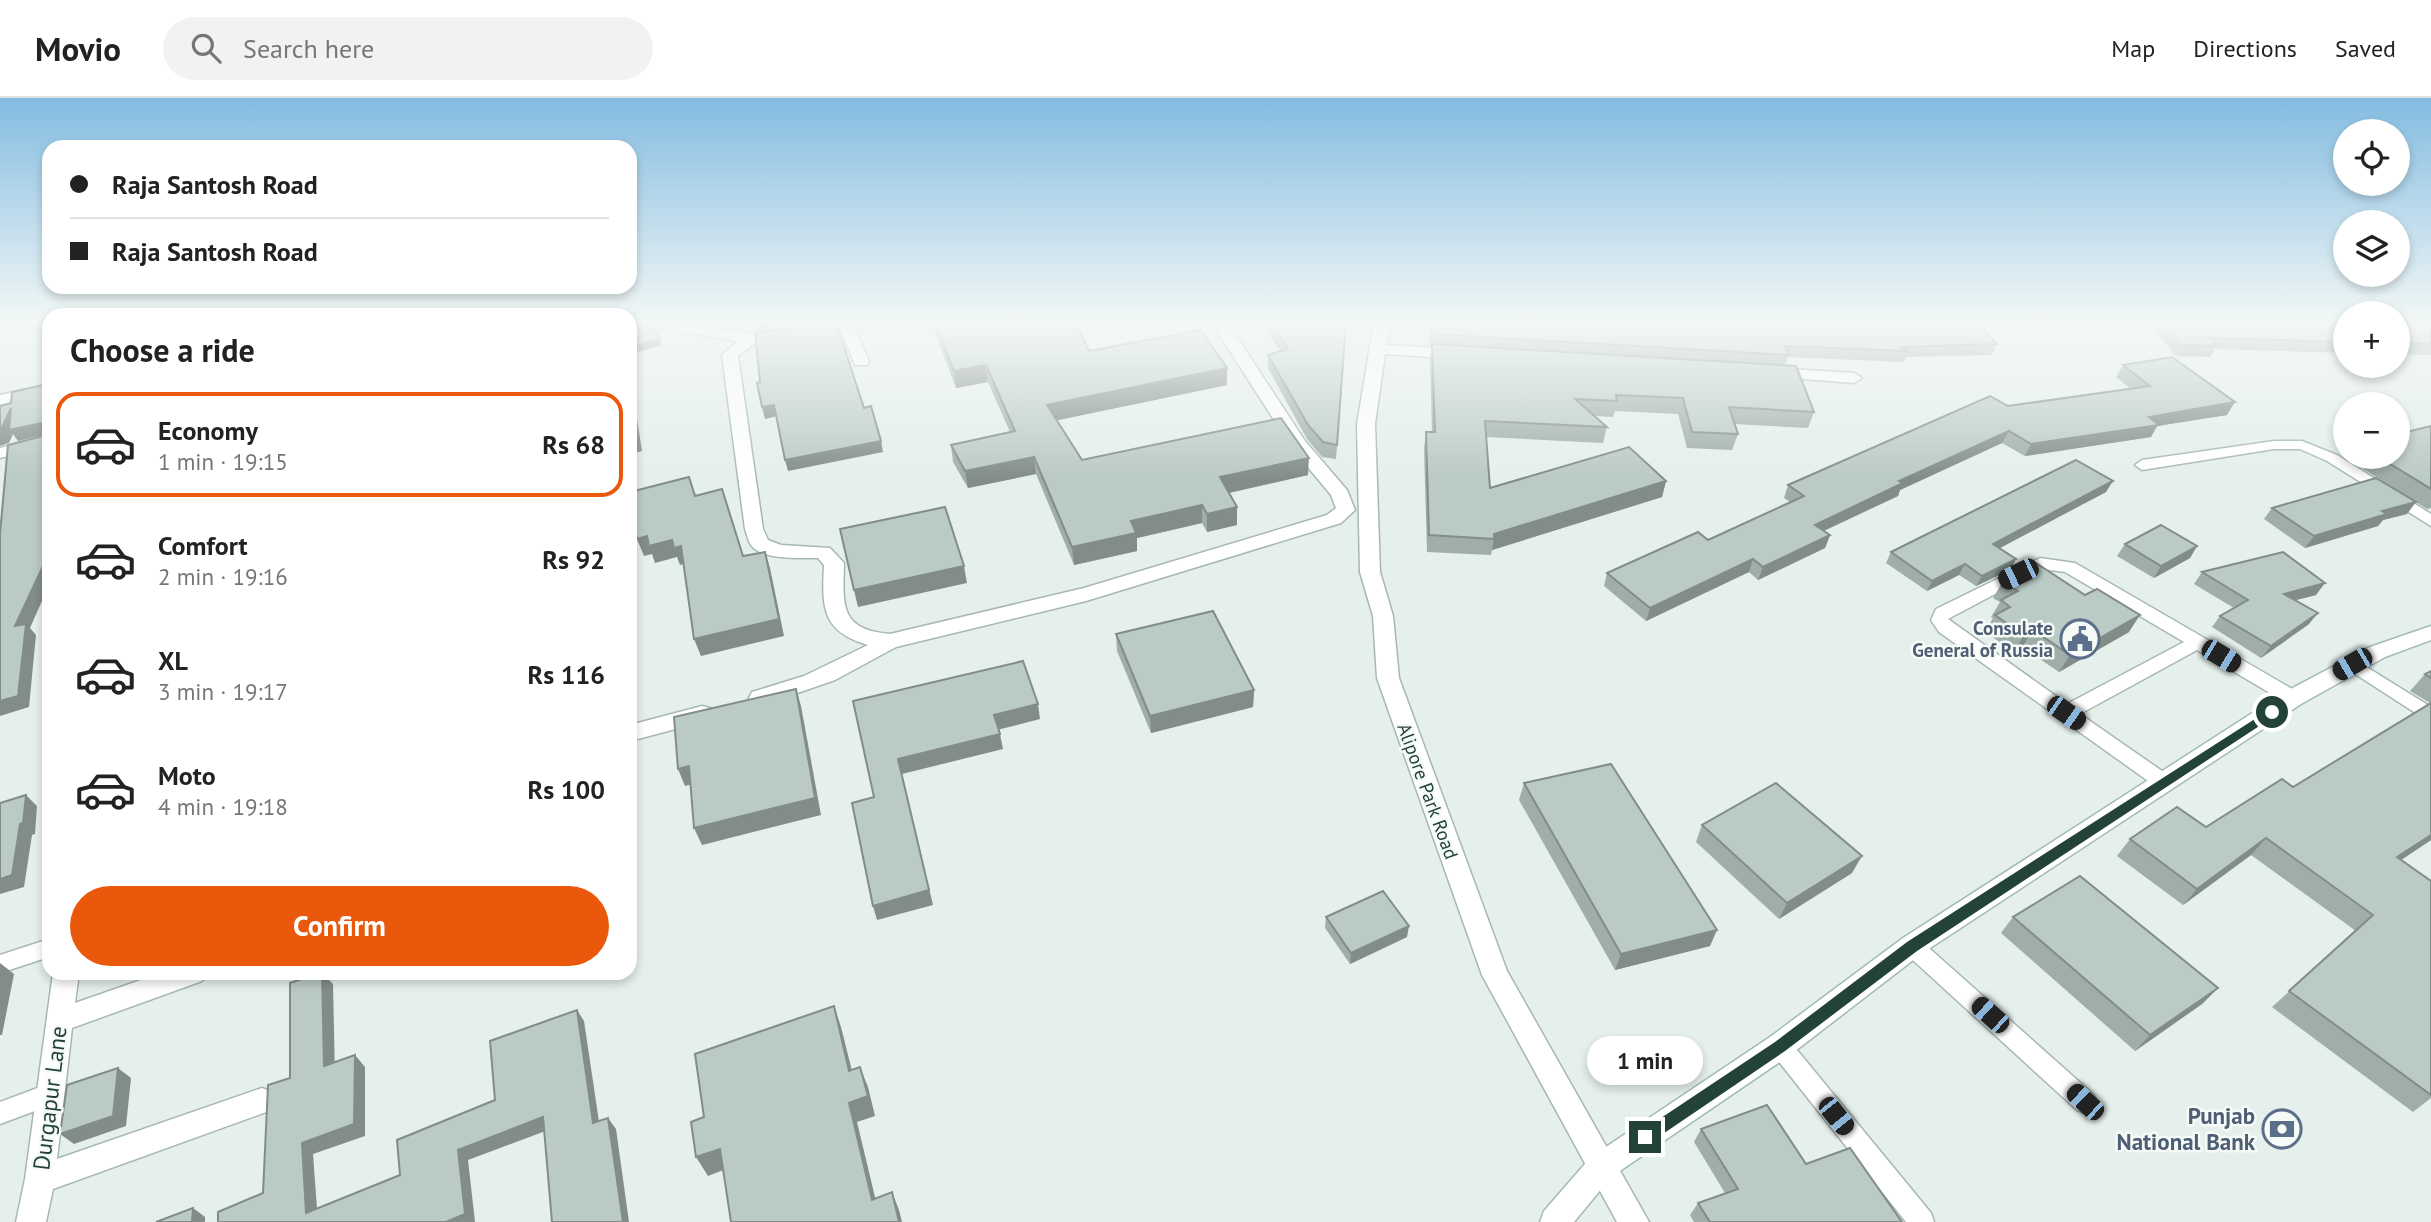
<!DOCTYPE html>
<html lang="en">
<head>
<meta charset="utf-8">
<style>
	body { margin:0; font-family:"PT Sans",sans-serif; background:#f2f2f2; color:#222; height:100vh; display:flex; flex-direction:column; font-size:26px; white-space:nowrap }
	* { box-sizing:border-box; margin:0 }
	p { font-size:23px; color:#767676 }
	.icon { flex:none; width:38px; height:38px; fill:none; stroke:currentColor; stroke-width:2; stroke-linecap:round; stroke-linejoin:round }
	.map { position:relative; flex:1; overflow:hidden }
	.side { position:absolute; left:42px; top:210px; width:595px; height:672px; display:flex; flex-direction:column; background:#fff; border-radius:21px; box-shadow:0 4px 10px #0003 }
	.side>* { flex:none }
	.guide { position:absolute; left:42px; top:42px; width:595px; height:154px; border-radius:21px; box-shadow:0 4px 10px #0003; display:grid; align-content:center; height:154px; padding:0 28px; background:#fff }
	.controls { position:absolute; left:2333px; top:21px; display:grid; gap:14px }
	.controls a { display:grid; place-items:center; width:77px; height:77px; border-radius:50%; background:#fff; box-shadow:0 4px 10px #0003; font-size:35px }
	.end { position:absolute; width:32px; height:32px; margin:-16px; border:9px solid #23423a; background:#fff; box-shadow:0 0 0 4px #fff }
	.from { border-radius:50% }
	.bubble { position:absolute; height:49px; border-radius:24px; background:#fff; box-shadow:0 4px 10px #0003; font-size:23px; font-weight:800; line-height:49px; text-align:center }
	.car { position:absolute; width:21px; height:42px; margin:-21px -10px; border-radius:9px; box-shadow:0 0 5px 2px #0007; background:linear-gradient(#222 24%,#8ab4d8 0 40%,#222 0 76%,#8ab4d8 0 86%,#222 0) }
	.guide b { display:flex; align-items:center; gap:24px; height:66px; font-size:26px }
	.guide b+b { border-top:2px solid #e0e0e0 }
	.guide i { width:18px; height:18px; background:#222 }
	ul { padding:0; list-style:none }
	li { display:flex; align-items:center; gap:21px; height:105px; margin:0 14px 10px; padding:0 14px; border:4px solid transparent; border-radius:21px }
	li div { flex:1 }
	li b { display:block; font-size:26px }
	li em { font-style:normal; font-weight:800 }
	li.current { border-color:#ea580c }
	li>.icon { width:63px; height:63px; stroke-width:1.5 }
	h2 { padding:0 28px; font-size:32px; line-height:84px }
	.action { display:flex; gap:14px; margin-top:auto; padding:14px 28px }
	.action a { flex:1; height:80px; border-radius:42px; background:#ea580c; color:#fff; font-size:28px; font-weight:800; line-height:80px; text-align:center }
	header { display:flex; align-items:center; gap:42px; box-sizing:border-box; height:98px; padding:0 35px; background:#fff; border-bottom:2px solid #e0e0e0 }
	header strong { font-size:33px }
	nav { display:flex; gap:38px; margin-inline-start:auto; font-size:24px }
	.search { width:490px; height:63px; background:#f2f2f2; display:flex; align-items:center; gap:18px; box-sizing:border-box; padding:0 24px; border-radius:38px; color:#767676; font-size:26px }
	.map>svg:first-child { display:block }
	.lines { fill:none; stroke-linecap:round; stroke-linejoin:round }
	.service-casing { stroke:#a7b8b2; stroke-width:3 }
	.minor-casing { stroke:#a7b8b2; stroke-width:3 }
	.secondary-casing { stroke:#a2bbb3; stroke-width:3 }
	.service { fill:#fff; fill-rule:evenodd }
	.minor { fill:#fff; fill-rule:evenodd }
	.secondary { fill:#fff; fill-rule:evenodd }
	.wall { fill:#a0aea9 }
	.shaded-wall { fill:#828d89 }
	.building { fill:#bacac4; stroke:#828d89; stroke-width:2 }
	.route { fill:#23423a }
	.labels { text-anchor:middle; stroke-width:5; stroke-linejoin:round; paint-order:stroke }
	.service-label { font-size:19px; font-weight:bold; fill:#4e5e75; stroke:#f6fbf8; text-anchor:end }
	.street-label { font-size:19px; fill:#23423a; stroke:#f6fbf8 }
	.near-street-label { font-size:23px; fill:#23423a; stroke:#f6fbf8 }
	.near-service-label { font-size:23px; font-weight:bold; fill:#4e5e75; stroke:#f6fbf8; text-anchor:end }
</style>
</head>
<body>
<header>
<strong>Movio</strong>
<div class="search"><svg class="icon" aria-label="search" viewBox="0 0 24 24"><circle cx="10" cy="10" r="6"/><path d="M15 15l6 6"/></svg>Search here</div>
<nav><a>Map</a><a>Directions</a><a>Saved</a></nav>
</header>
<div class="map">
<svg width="2431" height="1124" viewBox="0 0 2431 1124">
	<rect width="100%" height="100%" fill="#e5efeb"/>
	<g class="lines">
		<!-- service casing -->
		<g class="service-casing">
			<g id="service">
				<path d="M2274,343H2302L2337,357L2431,416V428L2327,363L2300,351H2274L2142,372L2135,367L2142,362Z"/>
				<path d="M2040,460L2075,465L2299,595L2302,600L2299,605H2287L2197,552L2080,616L2172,680L2175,685L2172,690L2165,692L2158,690L1939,534L1931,522L1936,511ZM2042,471L2065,474L2184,544L2067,606L1948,521Z"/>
				<path d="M2352,560L2431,609V625L2346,570L2343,566L2346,562Z"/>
				<path d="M1912,839L1920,842L2093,996L2097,1004L2093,1012L2085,1015L2077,1012L1904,854L1901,848L1904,842Z"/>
				<path d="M49,841V859L0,875V857Z"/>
				<path d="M1780,938L1788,941L1931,1115L1934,1124H1906L1772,955L1769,948L1772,941Z"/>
				<path d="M51,985L59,988L63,996L59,1004L0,1026V1004Z"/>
			</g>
		</g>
		<!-- minor casing -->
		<g class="minor-casing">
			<g id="minor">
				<path d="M647,224H680L751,236L780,228L818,224H853L869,264L867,267H855L840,230L781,238L757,244L738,258L763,431L768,442L781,447L830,450L844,465C843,507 839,532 890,536L1084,490L1327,417L1336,410L1331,397L1292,350L1213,227L1215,224H1227L1305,343L1347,392L1355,412L1341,425L1086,503L896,549L835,582L760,608L752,606L749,600L752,594L804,578L868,547C821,534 822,508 824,467L818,460C801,460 761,462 751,447C748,443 747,436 745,431L722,257L738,243L655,229Z"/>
				<path d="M1374,224H1390L1386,247L1457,251L1465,256L1457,261L1385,256L1375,326L1380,474L1393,518L1399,580L1507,873L1649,1124H1617L1482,877L1377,580L1373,518L1360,474L1357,326Z"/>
				<path d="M1772,270L1854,275L1862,280L1854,285L1766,278L1764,275Z"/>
				<path d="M49,286V296L0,307V297Z"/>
				<path d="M49,338V348L0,360V350Z"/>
				<path d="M702,608L710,610L713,616L710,622L630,643V627Z"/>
				<path d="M53,875H79L75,905L161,875H206L202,883L72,930L57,1061L262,990L272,994L276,1003L272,1012L53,1091L46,1124H16L25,1081Z"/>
			</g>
		</g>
		<!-- secondary casing -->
		<g class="secondary-casing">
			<path id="secondary" d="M2431,528V542L2385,559L2301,606L1921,856L1790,957L1611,1079L1574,1124H1540L1544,1113L1591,1059L1770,939L1903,840L2285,594L2370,549Z"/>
		</g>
		<!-- service -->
		<use href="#service" class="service"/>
		<!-- minor -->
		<use href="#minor" class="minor"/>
		<!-- secondary -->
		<use href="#secondary" class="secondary"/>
	</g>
	<!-- wall -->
	<g class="wall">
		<path d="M931,224H1075L1089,253L1227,270V287L1057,322L1082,362L1308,377L1229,395L1237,427L1207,434L1202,425L1137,440V453L1074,467L1036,376L968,390L953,364L951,347L1010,334L988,284L956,290Z"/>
		<path d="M1265,224H1346L1336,361L1322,359L1307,341L1268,270V257L1280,253L1268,235V224Z"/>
		<path d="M1429,224H1978L1997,246L1992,257L1906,259L1904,264L1788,259L1785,267L1814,314L1808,330L1734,326L1738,336L1732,352L1687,350L1678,316L1615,313L1613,319L1594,318L1607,329L1603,345L1486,339L1490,390L1666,383L1662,399L1492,452L1491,457L1427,454L1424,350L1426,334H1432L1430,261L1432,247H1429Z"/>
		<path d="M2149,224H2345V255L2215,251L2210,259L2175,258Z"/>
		<path d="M2398,224H2431V257L2398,256Z"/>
		<path d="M2123,267L2227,317L2157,328L2151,339L2025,358L2002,345L1900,392L1898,398L1824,433L1830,437L1825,450L1758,482L1749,474L1646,523L1604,488L1607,475L1708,442L1790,404L1784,400L1788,387L2008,308L2131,291L2116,279Z"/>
		<path d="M2431,328V410L2427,411L2346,360L2347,359H2398Z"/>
		<path d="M2106,394L1999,450L2010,472L1976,488L1959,477L1927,493L1886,465L1891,454Z"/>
		<path d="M2272,410L2407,416L2383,422L2378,428L2305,450L2264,421Z"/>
		<path d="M2125,446L2197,448L2190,460L2154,480L2117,458Z"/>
		<path d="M2202,474L2316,497L2296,502L2309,526L2261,560L2212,529L2220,518L2234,510L2194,486Z"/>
		<path d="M2003,483L2129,534L2059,574L2022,549L2014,554L1985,534L1993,520L1991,519L2000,504L1993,500Z"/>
		<path d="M1116,536L1254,592L1253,609L1151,635L1117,553Z"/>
		<path d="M2431,573V742L2401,762L2431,783V1000L2413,1014L2272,909L2356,833L2251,757L2183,807L2117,758L2130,741L2206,729L2293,689L2430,605L2410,593L2425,576Z"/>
		<path d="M1524,685L1710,848L1615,872L1519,702Z"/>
		<path d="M1702,727L1852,775L1779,821L1696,744Z"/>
		<path d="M1326,819L1407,839L1350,866L1325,830Z"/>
		<path d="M2013,819L2218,890L2202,906L2135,953L2001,835Z"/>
		<path d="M1701,1031L1806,1066L1902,1124H1694L1690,1117L1698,1105L1725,1095L1694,1044Z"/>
	</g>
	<!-- shaded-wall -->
	<g class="shaded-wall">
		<path d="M755,224H796L780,225L757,232Z"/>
		<path d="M660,241L662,247L632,256L630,250Z"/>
		<path d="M986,267L988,284L956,290L954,273Z"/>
		<path d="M1227,270V287L1049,324L1047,307Z"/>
		<path d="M630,290L634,301L642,353L630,356Z"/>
		<path d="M2235,304L2227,317L2157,328L2151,339L2025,358L2031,346L2149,319Z"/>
		<path d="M774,307L777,318L765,321L762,309Z"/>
		<path d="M11,310L42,325L49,336L18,343L13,336L9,345L0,348V334Z"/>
		<path d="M2009,333L2002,345L1900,392L1898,398L1810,439L1815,427L1899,383Z"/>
		<path d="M881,343L883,354L788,373L785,362Z"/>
		<path d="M1034,359L1036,376L968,390L965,373Z"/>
		<path d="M1309,360L1308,377L1219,397L1220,379Z"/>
		<path d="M1666,383L1662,399L1492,452L1494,441V436Z"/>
		<path d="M2113,383L2106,394L1987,457L1993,446Z"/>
		<path d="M2416,404L2407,416L2383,422L2378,428L2305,450L2314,438L2382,413Z"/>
		<path d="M1202,407V425L1137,440V453L1074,467L1072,449L1131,423Z"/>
		<path d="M1237,409V427L1207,434V416Z"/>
		<path d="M1830,437L1825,450L1758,482L1763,469Z"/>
		<path d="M647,438L672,442L681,448L687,465L680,467L677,459L655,465L652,456L644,458L637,441Z"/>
		<path d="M2197,448L2190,460L2154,480L2161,468Z"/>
		<path d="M765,454L770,470L784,538L701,558L694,541Z"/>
		<path d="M1753,461L1749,474L1646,523L1650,510Z"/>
		<path d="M2016,461L2010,472L1976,488L1982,478Z"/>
		<path d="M49,465V487L30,530L36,537L29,609L0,618V603L15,528L44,466Z"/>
		<path d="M1965,466L1959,477L1927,493L1932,483Z"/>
		<path d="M964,468L967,485L858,509L854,492Z"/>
		<path d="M2325,485L2316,497L2276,507L2284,496Z"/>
		<path d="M2318,515L2309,526L2261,560L2271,548Z"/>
		<path d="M2140,517L2129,534L2059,574L2070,557Z"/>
		<path d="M2033,532L2022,549L2014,554L2024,537Z"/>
		<path d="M796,591L801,608L821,717L702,747L694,730Z"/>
		<path d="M1254,592L1253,609L1151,635L1150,618Z"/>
		<path d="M1038,606L1040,621L997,632L994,617Z"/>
		<path d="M1000,636L1003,651L902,676L933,807L877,822L873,808L898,661Z"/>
		<path d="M689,668L696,685L685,688L678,671Z"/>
		<path d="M26,697L37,708L35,736L32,737L24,789L0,796V781Z"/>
		<path d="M2431,737V742L2380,776L2397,759Z"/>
		<path d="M2266,740L2251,757L2183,807L2197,791Z"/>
		<path d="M1862,758L1852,775L1779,821L1787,805Z"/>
		<path d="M1409,828L1407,839L1350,866L1351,855Z"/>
		<path d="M1717,832L1710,848L1615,872L1621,856Z"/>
		<path d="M0,865L14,876L2,937H0Z"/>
		<path d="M89,875H117L96,882Z"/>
		<path d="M322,875L333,886L335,979L324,968Z"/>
		<path d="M2218,890L2202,906L2135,953L2150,937Z"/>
		<path d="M834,908L841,929L857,993L849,973Z"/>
		<path d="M577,912L584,923L601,1037L593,1025Z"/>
		<path d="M355,957L365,969V1038L313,1056L318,1124L306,1115L302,1045Z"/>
		<path d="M860,969L868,989L875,1018L857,1024L880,1120L872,1102L849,1005Z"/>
		<path d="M118,970L131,980L126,1028L74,1046L60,1036Z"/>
		<path d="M543,1019L551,1031L468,1062L475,1124H446L458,1052Z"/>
		<path d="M608,1020L616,1031L629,1124H623Z"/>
		<path d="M720,1051L731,1069L708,1078L696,1059Z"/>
		<path d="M892,1094L899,1112L902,1124H899Z"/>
		<path d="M193,1110L205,1119V1124H192Z"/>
	</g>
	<!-- building -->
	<g class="building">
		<path d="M630,224H649L660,241L630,250Z"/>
		<path d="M826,224H836L864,310L871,308L881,343L785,362L774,307L762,309L757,285L760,284L755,235Z"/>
		<path d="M935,224H1075L1089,253L1201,232L1227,270L1047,307L1082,362L1281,320L1309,360L1220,379L1237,409L1207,416L1202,407L1131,423L1136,435L1072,449L1034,359L965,373L951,347L1015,333L986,267L954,273Z"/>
		<path d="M1270,224H1346L1337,347L1323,344L1308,327L1268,257L1288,251Z"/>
		<path d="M1430,224H1978L1997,246L1900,249L1908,253L1785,248L1789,257L1431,236Z"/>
		<path d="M2164,224H2345V244L2210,240L2217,248L2181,247Z"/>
		<path d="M2398,224H2431V246L2398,245Z"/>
		<path d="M1432,246L1796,268L1814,314L1729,309L1738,336L1692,334L1683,300L1616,297L1617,303L1575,301L1607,329L1485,323L1490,390L1629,349L1666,383L1494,436V441L1429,437L1426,334H1435Z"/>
		<path d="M2172,259L2235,304L2149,319L2159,327L2031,346L2009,333L1899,383L1903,385L1815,427L1830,437L1763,469L1753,461L1650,510L1607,475L1698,434L1708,442L1804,398L1788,387L1990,298L2008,308L2150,288L2123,267Z"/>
		<path d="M49,286V465L44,466L15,528L26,526L18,598L0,603V436L8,347L43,338L42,325L9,332L11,310L0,334V308L11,305L12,294Z"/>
		<path d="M630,298L636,337L630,338Z"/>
		<path d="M2431,328V391L2379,359H2398V336Z"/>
		<path d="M2076,362L2113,383L1993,446L2016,461L1982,478L1965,466L1932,483L1891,454Z"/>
		<path d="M689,379L695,398L722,391L743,458L765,454L779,521L694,541L681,448L674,450L672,442L649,448L647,438L637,441L630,409V394Z"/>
		<path d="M2376,380L2416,404L2382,413L2387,416L2314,438L2272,410Z"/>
		<path d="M945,409L964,468L854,492L840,431Z"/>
		<path d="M2161,427L2197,448L2161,468L2125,446Z"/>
		<path d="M2283,454L2325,485L2284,496L2318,515L2271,548L2220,518L2248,502L2202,474Z"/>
		<path d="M2036,465L2085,497L2097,491L2140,517L2070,557L2033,532L2024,537L1995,517L2010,509L2001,502L2018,493L2003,483Z"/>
		<path d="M1213,513L1254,592L1150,618L1116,536Z"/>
		<path d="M1023,563L1038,606L994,617L1000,636L898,661L929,792L873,808L852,705L874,699L853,603Z"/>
		<path d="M2431,573V580L2425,576Z"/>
		<path d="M796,591L815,700L694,730L689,668L678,671L674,619Z"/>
		<path d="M2431,605V737L2397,759L2431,783V997L2289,893L2373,817L2266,740L2197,791L2130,741L2177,709L2206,729L2282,681L2293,689Z"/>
		<path d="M1611,666L1717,832L1621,856L1524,685Z"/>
		<path d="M1776,685L1862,758L1787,805L1702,727Z"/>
		<path d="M26,697L23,725L20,726L12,777L0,781V705Z"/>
		<path d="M2080,778L2218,890L2150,937L2013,819Z"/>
		<path d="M1383,793L1409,828L1351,855L1326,819Z"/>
		<path d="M319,875H322L324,968L355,957L354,1026L302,1045L306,1115L400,1077L397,1042L495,1002L490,943L577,912L593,1025L608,1020L623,1124H552L543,1019L458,1052L465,1116L446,1124H218V1114L263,1095L268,987L290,980V885Z"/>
		<path d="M834,908L849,973L860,969L868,998L849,1005L872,1102L892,1094L899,1124H731L720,1051L696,1059L691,1024L704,1019L695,956Z"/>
		<path d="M118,970L113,1018L60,1036L67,987Z"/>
		<path d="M1767,1007L1806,1066L1850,1050L1902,1124H1710L1698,1105L1738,1091L1701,1031Z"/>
		<path d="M193,1110L192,1124H156Z"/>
	</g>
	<!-- sky -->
	<linearGradient id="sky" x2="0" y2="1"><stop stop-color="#83bce1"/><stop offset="0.59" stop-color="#f3f8f6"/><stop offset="1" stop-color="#f3f8f6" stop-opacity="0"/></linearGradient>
	<rect width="2431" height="381" fill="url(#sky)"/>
	<!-- route -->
	<path class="route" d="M2272,610L2277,614L2276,617L1917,853L1785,953L1651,1044L1645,1047L1640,1044L1638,1039L1640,1034L1775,944L1907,844Z"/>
	<!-- icons -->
	<defs>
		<g id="civic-ring" transform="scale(2.0125)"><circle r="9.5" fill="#f6fbf8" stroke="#5c6f8a" stroke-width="1.5"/><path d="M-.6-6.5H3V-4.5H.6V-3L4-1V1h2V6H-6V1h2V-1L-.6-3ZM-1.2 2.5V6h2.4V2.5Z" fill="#5c6f8a"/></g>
		<g id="bank-ring" transform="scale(2.0125)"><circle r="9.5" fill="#f6fbf8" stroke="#5c6f8a" stroke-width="1.5"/><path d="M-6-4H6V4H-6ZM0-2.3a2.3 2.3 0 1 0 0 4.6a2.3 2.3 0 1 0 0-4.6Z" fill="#5c6f8a"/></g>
	</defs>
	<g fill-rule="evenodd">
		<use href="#civic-ring" x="2080" y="541"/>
		<use href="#bank-ring" x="2282" y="1031"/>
	</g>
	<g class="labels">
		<!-- service labels -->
		<g class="service-label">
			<text x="2053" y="537">Consulate<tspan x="2053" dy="22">General of Russia</tspan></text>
		</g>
		<!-- street labels -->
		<g class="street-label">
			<text transform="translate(1428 693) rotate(70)" y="7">Alipore Park Road</text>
		</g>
		<!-- near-street labels -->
		<g class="near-street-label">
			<text transform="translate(50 1000) rotate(-83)" y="8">Durgapur Lane</text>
		</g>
		<!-- near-service labels -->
		<g class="near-service-label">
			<text x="2255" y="1026">Punjab<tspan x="2255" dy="26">National Bank</tspan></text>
		</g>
	</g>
</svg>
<div class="controls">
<a><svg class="icon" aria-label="locate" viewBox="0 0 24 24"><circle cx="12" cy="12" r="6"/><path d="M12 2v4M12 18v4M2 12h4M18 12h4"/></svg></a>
<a><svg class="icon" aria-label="layers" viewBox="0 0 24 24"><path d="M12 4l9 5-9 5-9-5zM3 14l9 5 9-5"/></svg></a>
<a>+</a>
<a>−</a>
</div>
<i class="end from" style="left:2272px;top:614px"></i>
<i class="end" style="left:1645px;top:1039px"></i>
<div class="bubble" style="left:1587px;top:938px;width:116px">1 min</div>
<i class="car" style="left:2018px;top:476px;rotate:244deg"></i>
<i class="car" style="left:2221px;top:558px;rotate:121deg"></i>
<i class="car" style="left:2352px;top:566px;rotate:240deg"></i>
<i class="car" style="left:2066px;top:615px;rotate:125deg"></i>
<i class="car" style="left:1990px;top:917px;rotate:312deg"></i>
<i class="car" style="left:2085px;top:1004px;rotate:313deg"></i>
<i class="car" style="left:1836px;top:1018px;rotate:141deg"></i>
<div class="guide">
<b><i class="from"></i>Raja Santosh Road</b>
<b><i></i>Raja Santosh Road</b>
</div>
<section class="side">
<h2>Choose a ride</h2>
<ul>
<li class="current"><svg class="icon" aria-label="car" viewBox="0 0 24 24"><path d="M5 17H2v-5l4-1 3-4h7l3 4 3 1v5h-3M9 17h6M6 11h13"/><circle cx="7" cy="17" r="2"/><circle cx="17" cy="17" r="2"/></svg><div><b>Economy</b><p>1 min · 19:15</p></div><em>Rs 68</em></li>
<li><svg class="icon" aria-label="car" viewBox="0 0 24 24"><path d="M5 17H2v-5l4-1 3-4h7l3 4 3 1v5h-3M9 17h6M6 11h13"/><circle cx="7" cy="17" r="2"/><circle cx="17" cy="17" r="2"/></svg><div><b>Comfort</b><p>2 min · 19:16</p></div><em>Rs 92</em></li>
<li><svg class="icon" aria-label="car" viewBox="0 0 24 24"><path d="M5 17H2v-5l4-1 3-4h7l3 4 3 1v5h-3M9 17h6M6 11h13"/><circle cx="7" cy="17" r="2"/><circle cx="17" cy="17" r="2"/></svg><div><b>XL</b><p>3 min · 19:17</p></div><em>Rs 116</em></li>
<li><svg class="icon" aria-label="car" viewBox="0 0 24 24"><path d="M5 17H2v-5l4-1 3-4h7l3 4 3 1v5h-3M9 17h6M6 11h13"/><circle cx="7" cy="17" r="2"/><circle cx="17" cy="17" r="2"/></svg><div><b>Moto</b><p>4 min · 19:18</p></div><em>Rs 100</em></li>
</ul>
<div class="action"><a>Confirm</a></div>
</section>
</div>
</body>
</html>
